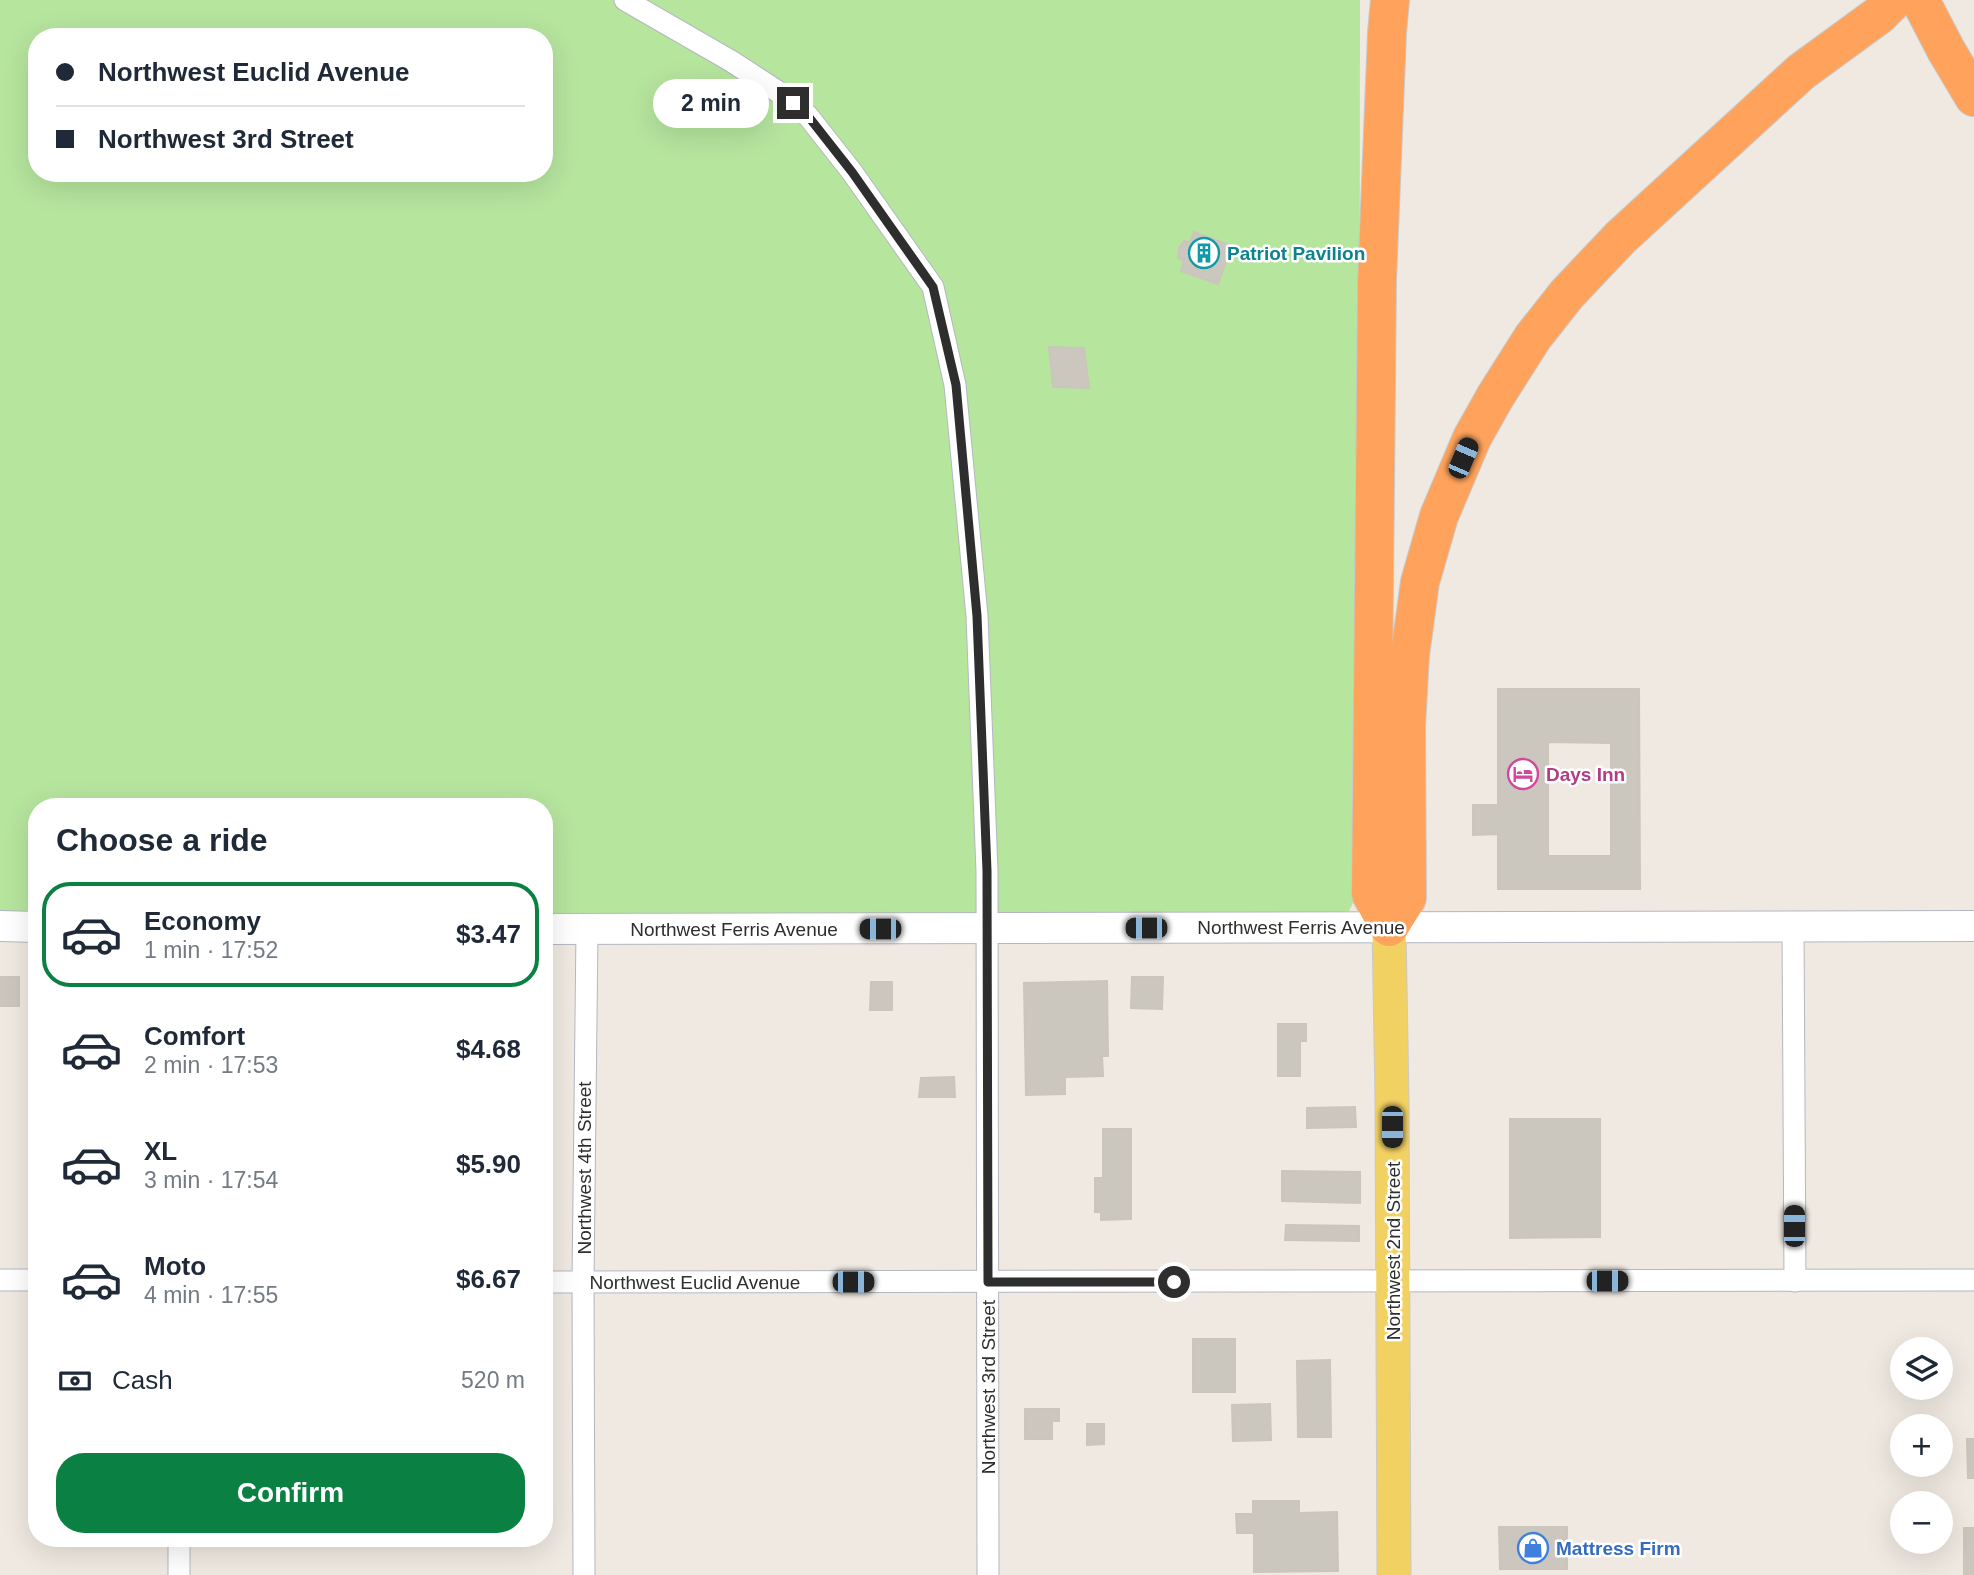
<!DOCTYPE html>
<html lang="en">
<head>
<meta charset="utf-8">
<style>
	body { margin:0; font-family:Arial,sans-serif; background:#f6f6f7; color:#1f2937; height:100vh; display:flex; flex-direction:column; font-size:26px; white-space:nowrap }
	* { box-sizing:border-box; margin:0 }
	p { font-size:23px; color:#747a83 }
	.icon { flex:none; width:38px; height:38px; fill:none; stroke:currentColor; stroke-width:2; stroke-linecap:round; stroke-linejoin:round }
	.map { position:relative; flex:1; overflow:hidden }
	.side { position:absolute; left:28px; top:798px; width:525px; height:749px; display:flex; flex-direction:column; background:#fff; border-radius:28px; box-shadow:0 7px 28px #0002 }
	.side>* { flex:none }
	.top-card { position:absolute; left:28px; top:28px; width:525px; height:154px; border-radius:28px; box-shadow:0 7px 28px #0002; display:grid; align-content:center; height:154px; padding:0 28px; background:#fff }
	.controls { position:absolute; left:1890px; top:1337px; display:grid; gap:14px }
	.controls a { display:grid; place-items:center; width:63px; height:63px; border-radius:50%; background:#fff; box-shadow:0 7px 28px #0002; font-size:35px }
	.end { position:absolute; width:32px; height:32px; margin:-16px; border:9px solid #2e2e2e; background:#fff; box-shadow:0 0 0 4px #fff }
	.from { border-radius:50% }
	.bubble { position:absolute; height:49px; border-radius:24px; background:#fff; box-shadow:0 7px 28px #0002; font-size:23px; font-weight:800; line-height:49px; text-align:center }
	.car { position:absolute; width:21px; height:42px; margin:-21px -10px; border-radius:9px; box-shadow:0 0 5px 2px #0007; background:linear-gradient(#222 24%,#8ab4d8 0 40%,#222 0 76%,#8ab4d8 0 86%,#222 0) }
	.top-card b { display:flex; align-items:center; gap:24px; height:66px; font-size:26px }
	.top-card b+b { border-top:2px solid #e0e1e3 }
	.top-card i { width:18px; height:18px; background:#1f2937 }
	ul { padding:0; list-style:none }
	li { display:flex; align-items:center; gap:21px; height:105px; margin:0 14px 10px; padding:0 14px; border:4px solid transparent; border-radius:28px }
	li div { flex:1 }
	li b { display:block; font-size:26px }
	li em { font-style:normal; font-weight:800 }
	li.current { border-color:#0b8043 }
	li>.icon { width:63px; height:63px; stroke-width:1.5 }
	h2 { padding:0 28px; font-size:32px; line-height:84px }
	.pay { display:flex; align-items:center; gap:18px; height:77px; padding:0 28px; font-size:26px }
	.pay p { margin-inline-start:auto }
	.primary-button { display:flex; gap:14px; margin-top:auto; padding:14px 28px }
	.primary-button a { flex:1; height:80px; border-radius:28px; background:#0b8043; color:#fff; font-size:28px; font-weight:800; line-height:80px; text-align:center }
	.map>svg:first-child { display:block }
	.green { fill:#b6e59e; fill-rule:evenodd }
	.building { fill:#cbc7bf; stroke:#cbc5ba; stroke-width:2; fill-rule:evenodd }
	.lines { fill:none; stroke-linecap:round; stroke-linejoin:round }
	.street-casing { stroke:#b4b7c1; stroke-width:23 }
	.secondary-casing { stroke:#b4b7c1; stroke-width:32 }
	.primary-casing { stroke:#c9c9c9; stroke-width:35 }
	.highway-casing { stroke:#c9c9c9; stroke-width:40 }
	.street { stroke:#fff; stroke-width:21 }
	.secondary { stroke:#fff; stroke-width:30 }
	.primary { stroke:#f2d163; stroke-width:33 }
	.highway { stroke:#ffa35c; stroke-width:38 }
	.route { stroke:#2e2e2e; stroke-width:9 }
	.labels { text-anchor:middle; stroke-width:5; stroke-linejoin:round; paint-order:stroke }
	.culture-label { font-size:19px; font-weight:bold; fill:#0d838f; stroke:#fff; text-anchor:start }
	.hotel-label { font-size:19px; font-weight:bold; fill:#b23c85; stroke:#fff; text-anchor:start }
	.street-label { font-size:19px; fill:#2e2e2e; stroke:#fff }
	.shop-label { font-size:19px; font-weight:bold; fill:#366cbe; stroke:#fff; text-anchor:start }
</style>
</head>
<body>
<div class="map">
<svg width="1974" height="1575" viewBox="0 0 1974 1575">
	<rect width="100%" height="100%" fill="#efe9e1"/>
	<!-- green -->
	<path class="green" d="M0,0H1360L1359,891L1349,911L1332,914H544V807H37V914H0ZM37,37H544V173H37Z"/>
	<!-- building -->
	<g class="building">
		<path d="M1194,232L1232,246L1218,284L1181,271L1184,261L1178,258L1179,248L1184,241L1190,242Z"/>
		<path d="M1049,347L1084,348L1089,388L1053,387Z"/>
		<path d="M1498,689H1639L1640,889H1498V834L1473,835V805H1498ZM1548,742L1611,743V856H1548Z"/>
		<rect x="0" y="977" width="19" height="29"/>
		<path d="M1132,977H1163L1162,1009L1131,1008Z"/>
		<path d="M1107,981L1108,1056H1102L1103,1076L1065,1077V1094L1026,1095L1024,983Z"/>
		<path d="M871,982H892V1010H870Z"/>
		<path d="M1278,1024H1306V1041H1300V1076H1278Z"/>
		<path d="M954,1077L955,1097H919L921,1078Z"/>
		<path d="M1355,1107L1356,1127L1307,1128V1108Z"/>
		<path d="M1510,1119H1600V1237L1510,1238Z"/>
		<path d="M1103,1129H1131V1219L1101,1220V1212H1095V1178H1103Z"/>
		<path d="M1282,1171L1360,1172V1203L1282,1201Z"/>
		<path d="M1286,1225L1359,1226V1241L1285,1240Z"/>
		<rect x="1193" y="1339" width="42" height="53"/>
		<path d="M1330,1360L1331,1437H1298L1297,1361Z"/>
		<path d="M1270,1404L1271,1440L1233,1441L1232,1405Z"/>
		<path d="M1025,1409H1059V1421H1052V1439H1025Z"/>
		<path d="M1087,1424H1104V1444L1087,1445Z"/>
		<path d="M1967,1439H1974V1478H1968Z"/>
		<path d="M1253,1501H1299V1513L1337,1512L1338,1571L1254,1572V1533H1237L1236,1514H1253Z"/>
		<path d="M1499,1527H1567V1569H1500Z"/>
		<rect x="1964" y="1528" width="10" height="47"/>
	</g>
	<g class="lines">
		<!-- street casing -->
		<g class="street-casing">
			<g id="street">
				<path d="M625,0L731,61L777,91L808,116L852,172L933,287L955,385L977,616L987,871L988,1575"/>
				<path d="M1793,926L1795,1281"/>
				<path d="M0,1280H37"/>
				<path d="M544,1282L1974,1280"/>
				<path d="M179,1575V1538"/>
				<path d="M584,1575L583,1282L587,929"/>
			</g>
		</g>
		<!-- secondary casing -->
		<g class="secondary-casing">
			<g id="secondary">
				<path d="M0,926L37,927"/>
				<path d="M544,929L1974,926"/>
			</g>
		</g>
		<!-- primary casing -->
		<g class="primary-casing">
			<path id="primary" d="M1389,927L1392,1101L1394,1575"/>
		</g>
		<!-- highway casing -->
		<g class="highway-casing">
			<g id="highway">
				<path d="M1390,0L1387,33L1377,281L1371,894L1389,927L1407,898L1406,727L1410,655L1420,582L1439,516L1472,438L1495,397L1533,337L1567,294L1620,238L1801,72L1879,15L1894,0"/>
				<path d="M1920,0L1946,50L1974,97"/>
			</g>
		</g>
		<!-- street -->
		<use href="#street" class="street"/>
		<!-- secondary -->
		<use href="#secondary" class="secondary"/>
		<!-- primary -->
		<use href="#primary" class="primary"/>
		<!-- highway -->
		<use href="#highway" class="highway"/>
	</g>
	<g class="lines">
		<!-- route -->
		<path class="route" d="M793,103L808,116L852,172L933,287L956,385L977,616L987,871L988,1282H1174"/>
	</g>
	<!-- icons -->
	<defs>
		<g id="building-ring" transform="scale(1.575)"><circle r="9.5" fill="#fff" stroke="#0f9aa8" stroke-width="1.5"/><path d="M-4-6H4V6H1V3H-1V6H-4ZM-2.5-4.3h1.7v1.8h-1.7ZM.8-4.3h1.7v1.8H.8ZM-2.5-1h1.7V.8h-1.7ZM.8-1h1.7V.8H.8Z" fill="#0f9aa8"/></g>
		<g id="hotel-ring" transform="scale(1.575)"><circle r="9.5" fill="#fff" stroke="#d1479c" stroke-width="1.5"/><path d="M-6-4.5h1.5V1H6V5H4.5V3h-9V5H-6ZM-4 0a1.8 1.8 0 1 1 3.6 0ZM.5 0V-2.5h3Q6-2.5 6 0Z" fill="#d1479c"/></g>
		<g id="shop-ring" transform="scale(1.575)"><circle r="9.5" fill="#fff" stroke="#3f7fe0" stroke-width="1.5"/><path d="M-5-2.5h2.3a2.7 3.5 0 0 1 5.4 0H5L5.5 6h-11ZM-1.5-2.5h3a1.5 2.3 0 0 0-3 0Z" fill="#3f7fe0"/></g>
	</defs>
	<g fill-rule="evenodd">
		<use href="#building-ring" x="1204" y="253"/>
		<use href="#hotel-ring" x="1523" y="774"/>
		<use href="#shop-ring" x="1533" y="1548"/>
	</g>
	<g class="labels">
		<!-- culture labels -->
		<g class="culture-label">
			<text x="1227" y="260">Patriot Pavilion</text>
		</g>
		<!-- hotel labels -->
		<g class="hotel-label">
			<text x="1546" y="781">Days Inn</text>
		</g>
		<!-- street labels -->
		<g class="street-label">
			<text x="1301" y="934">Northwest Ferris Avenue</text>
			<text x="734" y="936">Northwest Ferris Avenue</text>
			<text transform="translate(584 1168) rotate(-90)" y="7">Northwest 4th Street</text>
			<text transform="translate(1393 1251) rotate(-90)" y="7">Northwest 2nd Street</text>
			<text x="695" y="1289">Northwest Euclid Avenue</text>
			<text transform="translate(988 1387) rotate(-90)" y="7">Northwest 3rd Street</text>
		</g>
		<!-- shop labels -->
		<g class="shop-label">
			<text x="1556" y="1555">Mattress Firm</text>
		</g>
	</g>
</svg>
<div class="controls">
<a><svg class="icon" aria-label="layers" viewBox="0 0 24 24"><path d="M12 4l9 5-9 5-9-5zM3 14l9 5 9-5"/></svg></a>
<a>+</a>
<a>−</a>
</div>
<i class="end from" style="left:1174px;top:1282px"></i>
<i class="end" style="left:793px;top:103px"></i>
<div class="bubble" style="left:653px;top:79px;width:116px">2 min</div>
<i class="car" style="left:1463px;top:458px;rotate:23deg"></i>
<i class="car" style="left:1146px;top:928px;rotate:270deg"></i>
<i class="car" style="left:880px;top:929px;rotate:270deg"></i>
<i class="car" style="left:1392px;top:1127px;rotate:180deg"></i>
<i class="car" style="left:1794px;top:1226px;rotate:0deg"></i>
<i class="car" style="left:1607px;top:1281px;rotate:90deg"></i>
<i class="car" style="left:853px;top:1282px;rotate:90deg"></i>
<div class="top-card">
<b><i class="from"></i>Northwest Euclid Avenue</b>
<b><i></i>Northwest 3rd Street</b>
</div>
<section class="side">
<h2>Choose a ride</h2>
<ul>
<li class="current"><svg class="icon" aria-label="car" viewBox="0 0 24 24"><path d="M5 17H2v-5l4-1 3-4h7l3 4 3 1v5h-3M9 17h6M6 11h13"/><circle cx="7" cy="17" r="2"/><circle cx="17" cy="17" r="2"/></svg><div><b>Economy</b><p>1 min · 17:52</p></div><em>$3.47</em></li>
<li><svg class="icon" aria-label="car" viewBox="0 0 24 24"><path d="M5 17H2v-5l4-1 3-4h7l3 4 3 1v5h-3M9 17h6M6 11h13"/><circle cx="7" cy="17" r="2"/><circle cx="17" cy="17" r="2"/></svg><div><b>Comfort</b><p>2 min · 17:53</p></div><em>$4.68</em></li>
<li><svg class="icon" aria-label="car" viewBox="0 0 24 24"><path d="M5 17H2v-5l4-1 3-4h7l3 4 3 1v5h-3M9 17h6M6 11h13"/><circle cx="7" cy="17" r="2"/><circle cx="17" cy="17" r="2"/></svg><div><b>XL</b><p>3 min · 17:54</p></div><em>$5.90</em></li>
<li><svg class="icon" aria-label="car" viewBox="0 0 24 24"><path d="M5 17H2v-5l4-1 3-4h7l3 4 3 1v5h-3M9 17h6M6 11h13"/><circle cx="7" cy="17" r="2"/><circle cx="17" cy="17" r="2"/></svg><div><b>Moto</b><p>4 min · 17:55</p></div><em>$6.67</em></li>
</ul>
<div class="pay"><svg class="icon" aria-label="cash" viewBox="0 0 24 24"><path d="M3 7h18v10H3z"/><circle cx="12" cy="12" r="2"/></svg>Cash<p>520 m</p></div>
<div class="primary-button"><a>Confirm</a></div>
</section>
</div>
</body>
</html>
